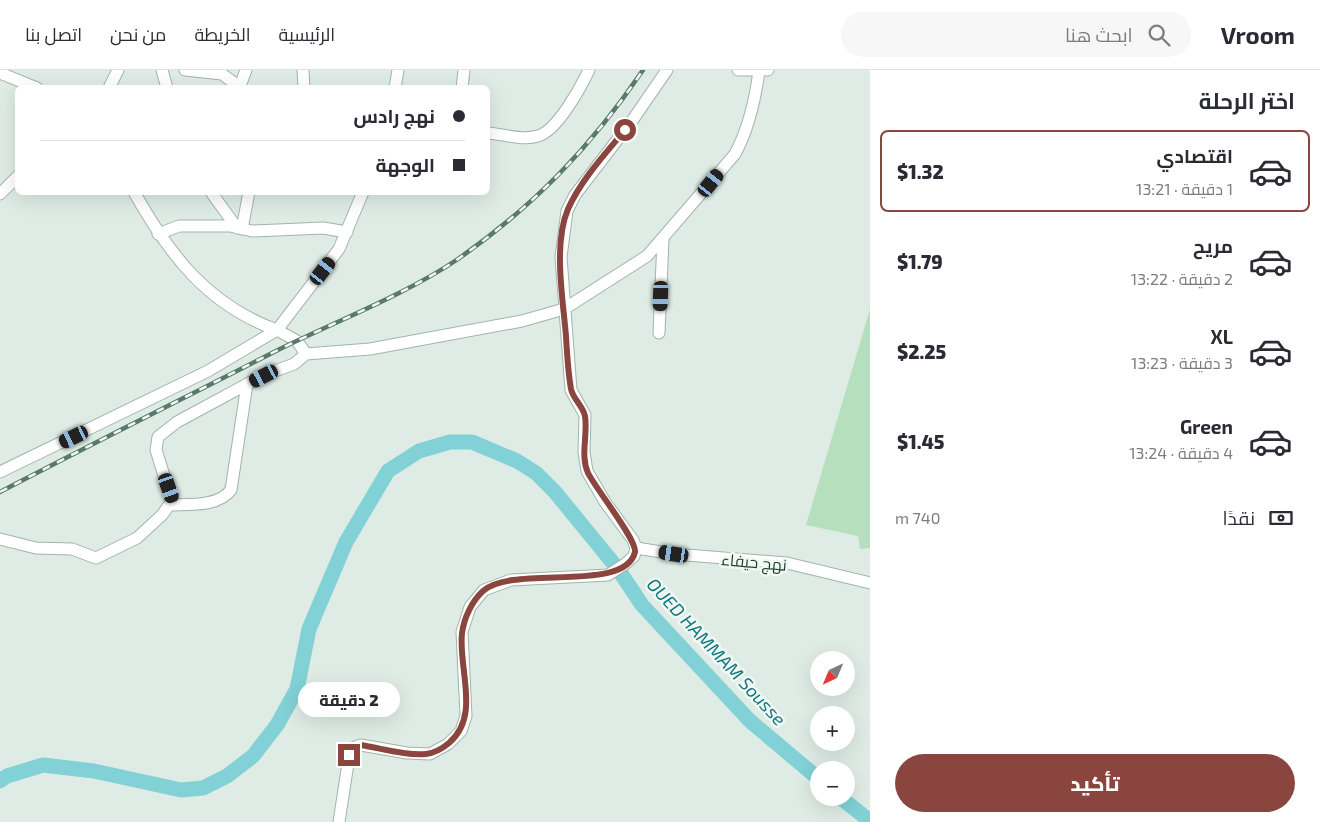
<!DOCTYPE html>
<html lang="ar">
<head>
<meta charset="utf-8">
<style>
	body { margin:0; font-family:"Exo 2",Cairo,sans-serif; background:#f7f7f7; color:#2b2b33; direction:rtl; height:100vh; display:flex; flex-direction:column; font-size:19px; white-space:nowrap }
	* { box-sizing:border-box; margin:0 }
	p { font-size:16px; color:#7c7c81 }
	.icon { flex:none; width:28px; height:28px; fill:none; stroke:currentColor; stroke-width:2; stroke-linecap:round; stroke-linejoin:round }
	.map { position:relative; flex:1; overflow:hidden; direction:ltr }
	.details { display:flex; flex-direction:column; background:#fff; width:450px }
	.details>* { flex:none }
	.guide { position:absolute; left:15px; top:15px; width:475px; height:110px; border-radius:8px; box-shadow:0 5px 20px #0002; direction:rtl; display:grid; align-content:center; height:110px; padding:0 25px; background:#fff }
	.needle { width:32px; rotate:224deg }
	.fabs { position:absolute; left:810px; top:581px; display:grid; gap:10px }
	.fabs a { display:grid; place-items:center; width:45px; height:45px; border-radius:50%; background:#fff; box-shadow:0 5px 20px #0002; font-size:25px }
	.end { position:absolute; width:22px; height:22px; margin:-11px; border:6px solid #8a463e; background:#fff; box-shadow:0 0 0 2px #fff }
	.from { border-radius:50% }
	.bubble { position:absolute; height:35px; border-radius:18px; background:#fff; box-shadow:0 5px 20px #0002; font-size:16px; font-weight:800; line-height:35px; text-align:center; direction:rtl }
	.car { position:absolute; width:15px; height:30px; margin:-15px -8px; border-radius:6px; box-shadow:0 0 4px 1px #0007; background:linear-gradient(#222 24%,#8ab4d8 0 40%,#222 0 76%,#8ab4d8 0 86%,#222 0) }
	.guide b { display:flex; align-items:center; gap:18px; height:48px; font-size:19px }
	.guide b+b { border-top:1px solid #e1e1e2 }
	.guide i { width:12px; height:12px; background:#2b2b33 }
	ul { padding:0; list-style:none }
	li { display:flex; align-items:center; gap:15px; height:82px; margin:0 10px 8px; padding:0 15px; border:2px solid transparent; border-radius:8px }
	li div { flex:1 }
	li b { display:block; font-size:19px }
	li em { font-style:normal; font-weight:800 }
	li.active { border-color:#8a463e }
	li>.icon { width:45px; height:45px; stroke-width:1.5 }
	h2 { padding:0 25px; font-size:22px; line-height:60px }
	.pay { display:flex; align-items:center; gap:12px; height:55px; padding:0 25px; font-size:19px }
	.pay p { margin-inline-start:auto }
	.button { display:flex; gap:10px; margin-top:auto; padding:10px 25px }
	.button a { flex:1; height:58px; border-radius:30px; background:#8a463e; color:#fff; font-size:20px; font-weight:800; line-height:58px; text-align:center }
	header { display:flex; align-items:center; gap:30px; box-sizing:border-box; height:70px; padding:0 25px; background:#fff; border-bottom:1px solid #e1e1e2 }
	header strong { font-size:24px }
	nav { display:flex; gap:28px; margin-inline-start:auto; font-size:18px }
	.search { width:350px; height:45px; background:#f7f7f7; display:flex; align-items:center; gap:12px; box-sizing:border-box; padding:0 18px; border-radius:28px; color:#7c7c81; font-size:19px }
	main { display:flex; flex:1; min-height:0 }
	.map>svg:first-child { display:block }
	.green { fill:#b5dfbd }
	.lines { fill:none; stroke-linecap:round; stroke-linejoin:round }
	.river { stroke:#81d1d6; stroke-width:15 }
	.minor-casing { stroke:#a1b4ac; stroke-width:13 }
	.minor { stroke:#fff; stroke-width:11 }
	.rail-casing { stroke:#59796d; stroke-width:4.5 }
	.rail { stroke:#eff8f3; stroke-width:2.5; stroke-dasharray:8; stroke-linecap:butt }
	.route { stroke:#8a463e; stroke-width:6 }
	.labels { text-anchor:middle; stroke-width:5; stroke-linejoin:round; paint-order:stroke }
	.street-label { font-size:16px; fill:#1e3d32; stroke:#eff8f3 }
	.water-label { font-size:18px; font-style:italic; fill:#14767d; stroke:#eff8f3 }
</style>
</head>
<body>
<header>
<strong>Vroom</strong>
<div class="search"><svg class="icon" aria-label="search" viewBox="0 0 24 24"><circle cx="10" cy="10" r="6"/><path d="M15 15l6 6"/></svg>ابحث هنا</div>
<nav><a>الرئيسية</a><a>الخريطة</a><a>من نحن</a><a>اتصل بنا</a></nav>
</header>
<main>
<section class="details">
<h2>اختر الرحلة</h2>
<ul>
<li class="active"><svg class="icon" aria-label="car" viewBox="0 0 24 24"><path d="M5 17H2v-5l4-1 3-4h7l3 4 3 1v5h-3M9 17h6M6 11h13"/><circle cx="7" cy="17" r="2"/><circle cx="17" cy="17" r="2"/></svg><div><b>اقتصادي</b><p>1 دقيقة · 13:21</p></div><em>$1.32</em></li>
<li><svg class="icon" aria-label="car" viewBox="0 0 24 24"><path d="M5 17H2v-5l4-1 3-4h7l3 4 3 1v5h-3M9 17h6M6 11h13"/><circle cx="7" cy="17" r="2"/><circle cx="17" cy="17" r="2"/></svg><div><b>مريح</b><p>2 دقيقة · 13:22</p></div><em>$1.79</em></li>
<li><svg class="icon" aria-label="car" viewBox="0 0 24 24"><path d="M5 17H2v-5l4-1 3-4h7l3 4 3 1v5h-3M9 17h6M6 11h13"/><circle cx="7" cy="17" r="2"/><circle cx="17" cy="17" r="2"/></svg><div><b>XL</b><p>3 دقيقة · 13:23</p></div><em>$2.25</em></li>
<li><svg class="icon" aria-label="car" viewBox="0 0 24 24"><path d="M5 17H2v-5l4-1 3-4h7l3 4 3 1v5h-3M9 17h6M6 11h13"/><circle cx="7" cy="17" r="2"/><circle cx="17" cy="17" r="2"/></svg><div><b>Green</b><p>4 دقيقة · 13:24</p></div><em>$1.45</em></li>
</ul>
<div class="pay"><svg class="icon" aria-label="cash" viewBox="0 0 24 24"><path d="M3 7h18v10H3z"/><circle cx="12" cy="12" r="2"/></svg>نقدًا<p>740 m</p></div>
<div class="button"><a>تأكيد</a></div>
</section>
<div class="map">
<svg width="870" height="752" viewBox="0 0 870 752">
	<rect width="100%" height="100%" fill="#dfece5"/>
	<!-- green -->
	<path class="green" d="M870,239V478L860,479L858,466L806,455Z"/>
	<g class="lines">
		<!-- river -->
		<g class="river">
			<path d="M0,711L7,706L43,695L94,701L181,720L203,718L227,706L253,686L277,655L297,619L309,559L346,472L388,401L419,381L450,372H472L517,391L536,403L555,422L618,499L642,535L750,651L819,709"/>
			<path d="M841,728L870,751"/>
		</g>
		<!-- minor casing -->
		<g class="minor-casing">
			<g id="minor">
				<path d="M162,0L167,18"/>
				<path d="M185,0L222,4L241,18"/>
				<path d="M303,0L304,18"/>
				<path d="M738,0H768"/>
				<path d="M0,3L37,18"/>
				<path d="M240,16L246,0"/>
				<path d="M109,18L118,0"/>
				<path d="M395,18L398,0"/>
				<path d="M462,18L464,0"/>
				<path d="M488,63C503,64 523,71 538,66C557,61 581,17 589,0"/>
				<path d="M134,122C169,184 207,235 277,260L339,179L363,122"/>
				<path d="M211,122L237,158"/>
				<path d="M0,124L18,106"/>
				<path d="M242,159L249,122"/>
				<path d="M158,164L179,156H230L252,161L323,158L347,162"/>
				<path d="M659,263L663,169"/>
				<path d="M0,402L208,301L277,260L297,271L306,284"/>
				<path d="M170,435C189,434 218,437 231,420L247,314"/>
				<path d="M0,469L36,478L72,479L96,488L137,468L162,445L172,431L156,380L158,367L177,352L264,305L294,294L306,284L370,279L522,251L564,239L647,186L735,84C749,58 755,31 759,1"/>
				<path d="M636,478L674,484L787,493L870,513"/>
				<path d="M339,752L349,687L355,677L361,675L407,683L430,684L448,674L461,661L466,646L462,562L470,537L484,520L511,510L608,505L625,494L634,486L636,478L633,470L605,432L587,401L584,382L585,345L571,320L561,187L567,141L575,125L634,48L667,0"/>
			</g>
		</g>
		<!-- minor -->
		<use href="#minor" class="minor"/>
		<!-- rail casing -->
		<g class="rail-casing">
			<path id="rail" d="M0,422C92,374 184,328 276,281C334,252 405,225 458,189C534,136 591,77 643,0"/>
		</g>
		<!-- rail -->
		<use href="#rail" class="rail"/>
	</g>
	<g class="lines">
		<!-- route -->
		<path class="route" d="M349,685L355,677L360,675C381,678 405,686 426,684C435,683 443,678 449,673C481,646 458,599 462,563C464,548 472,531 483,521C513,494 625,524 635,482C637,470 596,419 588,403C580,385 588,365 585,346C583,336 573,329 571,319C568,302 567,284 566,266C563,229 553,174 568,139C581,110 605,84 625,60"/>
	</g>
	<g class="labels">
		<!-- street labels -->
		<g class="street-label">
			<text transform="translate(754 492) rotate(5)" y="6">نهج حيفاء</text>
		</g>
		<!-- water labels -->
		<g class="water-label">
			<text transform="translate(716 582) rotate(47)" y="6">OUED HAMMAM Sousse</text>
		</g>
	</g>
</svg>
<div class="fabs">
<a><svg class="needle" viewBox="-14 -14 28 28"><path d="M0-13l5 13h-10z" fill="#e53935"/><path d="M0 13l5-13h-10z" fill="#7c7c81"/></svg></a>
<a>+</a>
<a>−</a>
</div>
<i class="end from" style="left:625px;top:60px"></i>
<i class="end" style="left:349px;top:685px"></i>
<div class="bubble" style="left:298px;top:612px;width:102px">2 دقيقة</div>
<i class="car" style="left:711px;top:113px;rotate:39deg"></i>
<i class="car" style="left:323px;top:201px;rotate:38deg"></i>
<i class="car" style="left:661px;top:226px;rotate:182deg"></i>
<i class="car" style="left:264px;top:306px;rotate:243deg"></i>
<i class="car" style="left:74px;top:367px;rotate:244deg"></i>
<i class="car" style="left:169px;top:418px;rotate:161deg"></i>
<i class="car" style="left:674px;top:484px;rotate:279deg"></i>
<div class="guide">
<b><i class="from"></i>نهج رادس</b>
<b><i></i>الوجهة</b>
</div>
</div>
</main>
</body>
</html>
